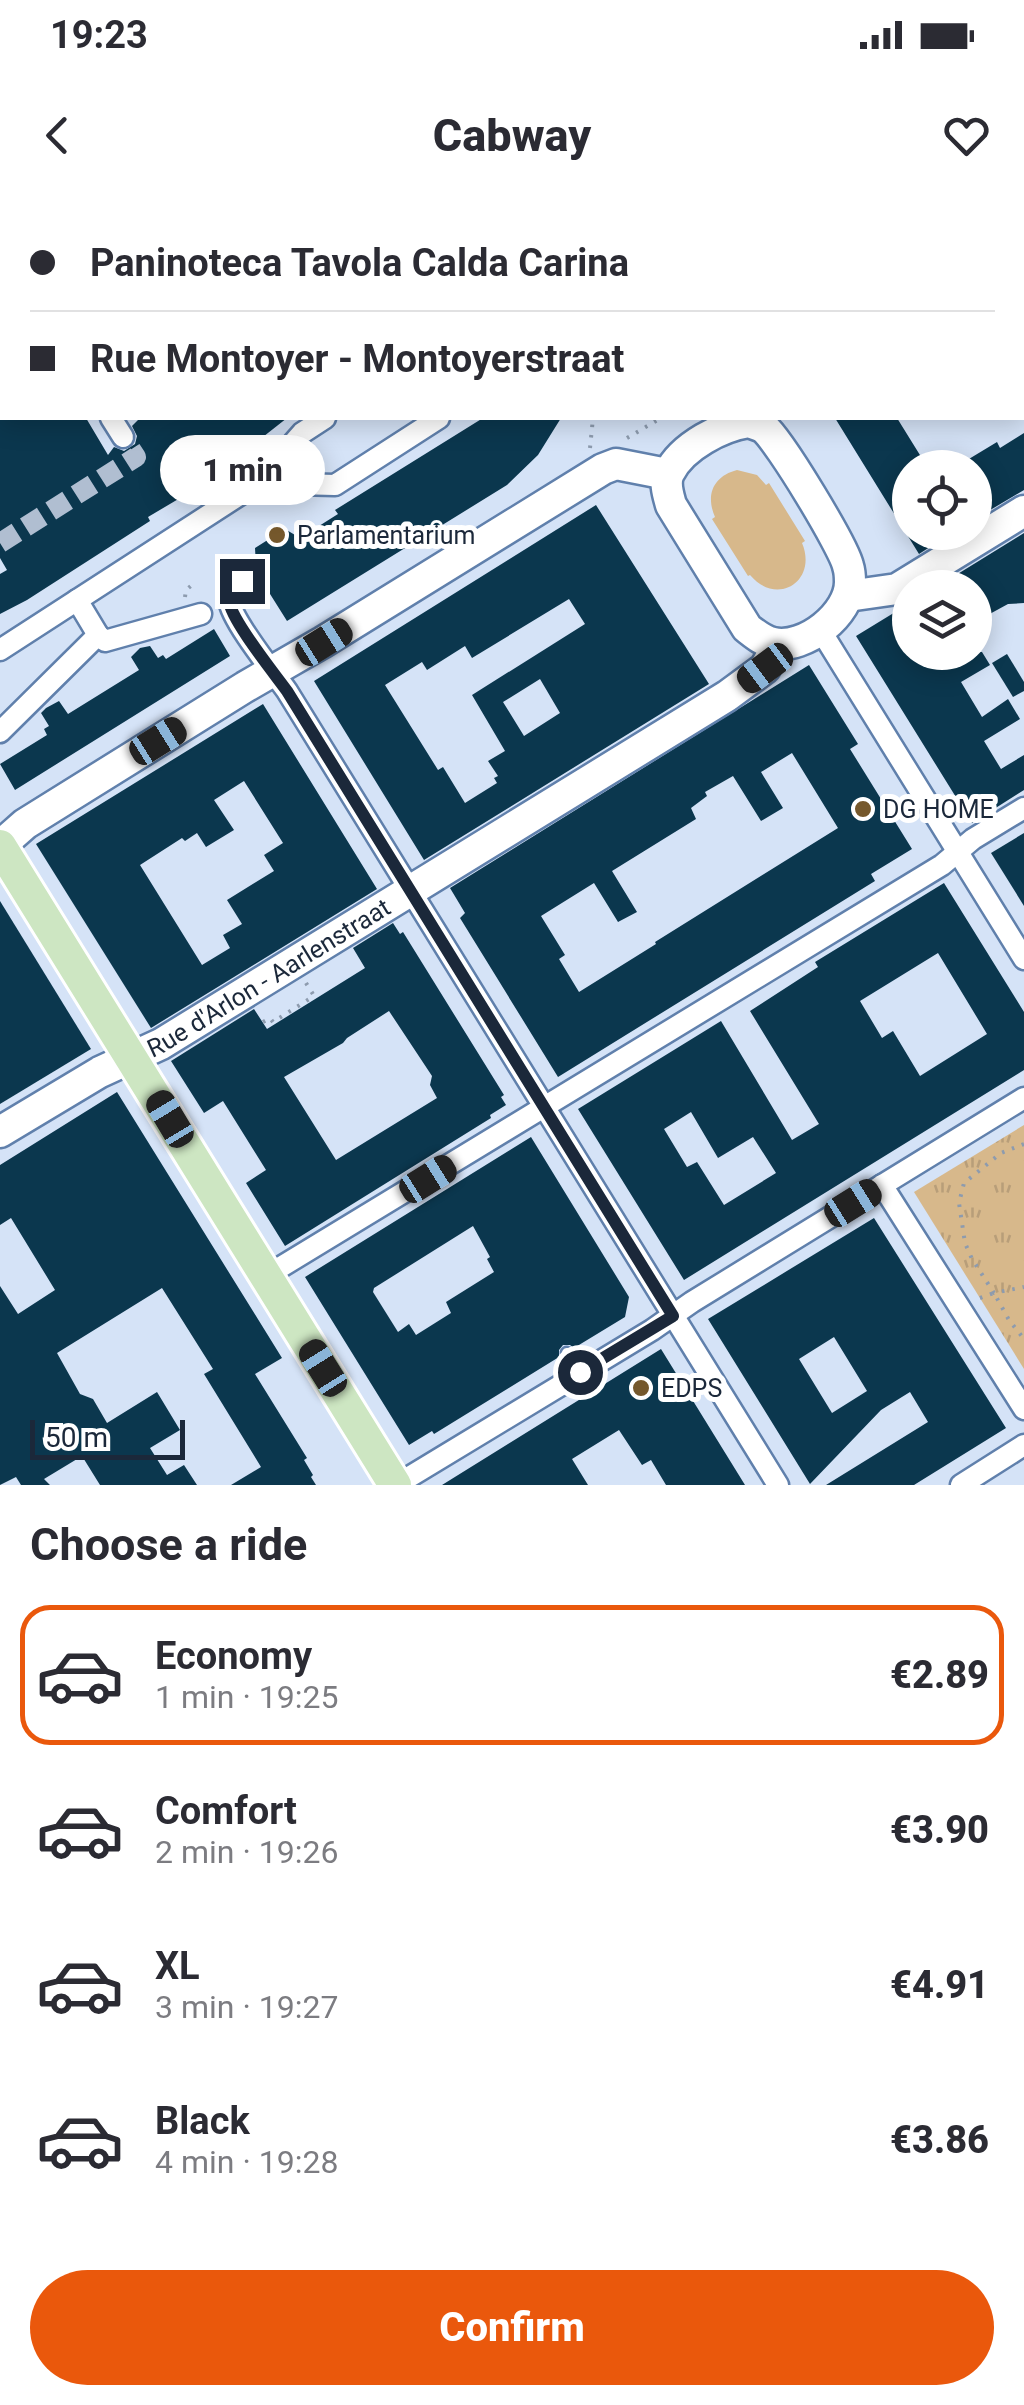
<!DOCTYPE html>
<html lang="en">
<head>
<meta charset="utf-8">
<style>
	body { margin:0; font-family:Roboto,sans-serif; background:#f7f7f7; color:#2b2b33; height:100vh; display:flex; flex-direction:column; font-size:38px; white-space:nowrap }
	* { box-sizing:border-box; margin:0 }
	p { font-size:32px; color:#7c7c81 }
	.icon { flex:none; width:55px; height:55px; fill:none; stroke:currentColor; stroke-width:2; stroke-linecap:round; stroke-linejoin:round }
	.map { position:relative; height:1285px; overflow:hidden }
	.side { display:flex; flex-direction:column; background:#fff; flex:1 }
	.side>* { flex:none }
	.top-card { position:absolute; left:0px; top:0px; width:1025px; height:220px; box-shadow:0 5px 25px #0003; display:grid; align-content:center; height:220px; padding:0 30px; background:#fff }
	.buttons { position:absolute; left:892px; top:250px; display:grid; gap:20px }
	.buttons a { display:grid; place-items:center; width:100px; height:100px; border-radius:50%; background:#fff; box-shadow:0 5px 25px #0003; font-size:50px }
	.scale { position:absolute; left:30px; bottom:25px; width:155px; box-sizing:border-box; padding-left:10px; border:5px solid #1b283a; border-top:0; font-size:28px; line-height:35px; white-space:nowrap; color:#1b283a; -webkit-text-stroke:8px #fff; paint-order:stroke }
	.end { position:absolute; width:45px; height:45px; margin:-22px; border:12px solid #1b283a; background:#fff; box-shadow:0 0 0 5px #fff }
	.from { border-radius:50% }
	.bubble { position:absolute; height:70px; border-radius:35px; background:#fff; box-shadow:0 5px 25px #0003; font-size:32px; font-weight:800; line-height:70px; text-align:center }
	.car { position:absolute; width:30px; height:60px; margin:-30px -15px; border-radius:12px; box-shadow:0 0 8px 2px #0007; background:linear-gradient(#222 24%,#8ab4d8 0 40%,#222 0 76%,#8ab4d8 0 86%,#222 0) }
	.top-card b { display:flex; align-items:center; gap:35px; height:95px; font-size:38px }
	.top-card b+b { border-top:2px solid #e1e1e2 }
	.top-card i { width:25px; height:25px; background:#2b2b33 }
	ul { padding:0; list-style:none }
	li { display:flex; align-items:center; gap:30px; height:140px; margin:0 20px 15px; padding:0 10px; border:5px solid transparent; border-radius:30px }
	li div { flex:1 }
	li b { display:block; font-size:38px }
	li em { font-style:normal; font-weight:800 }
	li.current { border-color:#ea580c }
	li>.icon { width:90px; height:90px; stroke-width:1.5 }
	h2 { padding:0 30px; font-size:45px; line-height:120px }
	.button { display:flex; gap:20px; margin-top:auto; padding:20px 30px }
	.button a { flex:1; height:115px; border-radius:60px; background:#ea580c; color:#fff; font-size:40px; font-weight:800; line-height:115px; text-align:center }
	.status { display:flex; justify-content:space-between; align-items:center; height:70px; padding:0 50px; background:#fff; direction:ltr }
	.status svg { height:28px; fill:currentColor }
	header { display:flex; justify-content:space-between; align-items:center; height:130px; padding:0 30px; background:#fff; font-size:45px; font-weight:800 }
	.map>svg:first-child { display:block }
	.green { fill:#d7b88b }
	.park { fill:url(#park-tufts) }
	.building { fill:#0b374e; fill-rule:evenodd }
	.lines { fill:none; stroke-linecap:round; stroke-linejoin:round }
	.street-tunnel { stroke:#b0bed1; stroke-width:20; stroke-dasharray:20 10; stroke-linecap:butt }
	.lane-casing { stroke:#6080ac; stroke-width:15 }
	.street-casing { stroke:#6080ac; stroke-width:25 }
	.secondary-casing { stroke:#6080ac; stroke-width:35 }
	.primary-casing { stroke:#fff; stroke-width:38 }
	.path { stroke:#8d9bae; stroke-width:4; stroke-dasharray:2.5 8; stroke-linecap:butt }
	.lane { stroke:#fff; stroke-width:10 }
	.street { stroke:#fff; stroke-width:20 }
	.secondary { stroke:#fff; stroke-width:30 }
	.primary { stroke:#cde6c2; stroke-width:32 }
	.route { stroke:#1b283a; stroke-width:12 }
	.poi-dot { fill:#75582c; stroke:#fff; stroke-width:4 }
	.labels { text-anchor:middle; stroke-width:10; stroke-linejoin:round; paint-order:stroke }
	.poi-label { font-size:25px; fill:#1b283a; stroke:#fff; text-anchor:start }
	.street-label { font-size:25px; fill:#1b283a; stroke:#fff }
</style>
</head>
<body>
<div class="status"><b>19:23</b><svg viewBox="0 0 49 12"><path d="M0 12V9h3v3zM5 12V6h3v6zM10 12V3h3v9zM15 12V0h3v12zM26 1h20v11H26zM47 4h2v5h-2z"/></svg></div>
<header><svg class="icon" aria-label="back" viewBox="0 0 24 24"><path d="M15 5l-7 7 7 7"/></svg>Cabway<svg class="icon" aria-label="heart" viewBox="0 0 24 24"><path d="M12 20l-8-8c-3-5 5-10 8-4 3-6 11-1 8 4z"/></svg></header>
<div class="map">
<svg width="1024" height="1285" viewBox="0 0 1024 1285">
	<defs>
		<pattern id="park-tufts" width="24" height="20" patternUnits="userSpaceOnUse" patternTransform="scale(2.5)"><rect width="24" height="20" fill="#d7b88b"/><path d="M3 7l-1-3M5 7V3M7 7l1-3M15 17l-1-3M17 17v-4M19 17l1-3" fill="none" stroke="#b89e79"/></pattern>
	</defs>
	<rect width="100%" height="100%" fill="#d5e3f7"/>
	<!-- green -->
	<path class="green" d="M737,270L757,275L766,285L769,283L805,341L802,343C818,381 777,407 750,375L748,376L712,319L715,317C705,294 714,276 737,270Z"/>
	<!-- park -->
	<path class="park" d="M1024,925V1169L914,992Z"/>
	<!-- building -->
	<g class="building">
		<path d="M0,218H86L108,255L114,247L124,251L135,244L137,236L132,226L140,218H287L202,285L148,317L150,321L27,400L0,414V374L7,370L0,358Z"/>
		<path d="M483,218H561L538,255L507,285L287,421L253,367L256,366L255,348L285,329L300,338L338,314L335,310Z"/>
		<path d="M835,218H897L928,268H910V332H953L919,354Z"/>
		<path d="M1024,233V290L975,319V268H954L997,242L1000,248Z"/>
		<path d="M596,305L709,484L424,660L314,481ZM569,399L585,424L472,495L505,551L488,561L498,576L494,578L497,583L465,603L443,567L438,570L385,485L422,462L427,470L465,446L472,458ZM540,479L560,513L524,536L503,502Z"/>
		<path d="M1024,333V403L1008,404L975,422V388H935Z"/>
		<path d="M910,403V452H982L990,465L961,482L982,517L1008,499L1020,519L984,541L1001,569L1024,555V590L972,623L856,436Z"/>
		<path d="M214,429L230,456L15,590L0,564L47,535L44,529L49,526L41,513L46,508L59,501L68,514L139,470L131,457L140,448L150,446L158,458L163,455L166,459Z"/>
		<path d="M1007,454L1024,482V491L1013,497L992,463Z"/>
		<path d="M809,465L858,544L850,549L912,649L871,674L875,681L558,877L460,718L465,713L450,688ZM792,553L838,628L655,742L656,744L579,792L559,759L565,755L541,716L594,683L618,722L637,712L612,671L696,619L691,608L707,596L705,592L733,576L761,621L783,608L761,572Z"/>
		<path d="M263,504L377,689L151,828L36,644ZM244,581L283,643L264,655L274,671L227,700L242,724L223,735L230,748L202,765L140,665L182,638L185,641L197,633L206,647L234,630L214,600Z"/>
		<path d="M1024,633V706L991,653Z"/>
		<path d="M944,683L1024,812V870L684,1080L578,909L721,821L792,940L819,924L750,811L818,767L815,762ZM938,753L987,834L920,876L893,831L882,838L860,801ZM691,912L718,958L753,937L776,973L724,1005L697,962L687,967L664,929Z"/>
		<path d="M0,701L91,849L0,904Z"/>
		<path d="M393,723L400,734L403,732L504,895L501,897L506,905L490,915L491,918L285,1046L246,983L266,970L223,901L204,913L171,861L254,809L267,829L365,768L353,748ZM389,811L432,876L430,885L437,898L336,960L284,877L343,843L347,838Z"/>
		<path d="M117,892L282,1158L255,1174L307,1258L304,1260L313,1275L311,1277L316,1285H231L261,1267L204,1174L213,1169L162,1088L57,1153L80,1194L93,1199L107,1223L157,1192L180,1230L150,1248L167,1275L184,1265L197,1285H100L82,1256L44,1279L50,1285H21L16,1277L0,1285V1086L18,1114L55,1090L11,1018L0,1025V965Z"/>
		<path d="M531,937L629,1097L625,1117L574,1148L570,1145H563L559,1150V1157L434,1234L432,1231L409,1245L305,1077ZM473,1026L490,1057L487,1059L494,1072L446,1102L451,1113L416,1135L409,1124L398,1132L373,1092L374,1088Z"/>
		<path d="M874,1018L1006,1228L914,1285H826L928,1222L910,1192L881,1210L810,1284L708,1119ZM834,1137L867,1191L832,1213L799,1159Z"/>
		<path d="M661,1149L745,1285H666L651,1260L642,1265L619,1230L572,1259L588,1285H442Z"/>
	</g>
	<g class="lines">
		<!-- street-tunnel -->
		<path class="street-tunnel" d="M0,343L136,257L123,237"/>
		<!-- lane casing -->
		<g class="lane-casing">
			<g id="lane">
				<path d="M93,2L97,0"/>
				<path d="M567,1153L580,1172"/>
			</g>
		</g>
		<!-- street casing -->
		<g class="street-casing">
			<g id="street">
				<path d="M628,0L629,2"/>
				<path d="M62,2L66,0"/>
				<path d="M656,2L659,0"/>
				<path d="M782,2L786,0"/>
				<path d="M0,44L2,42"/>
				<path d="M111,218L123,237"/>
				<path d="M258,283L335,285L439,218"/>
				<path d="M241,381C234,385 228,391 229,400C231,420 274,473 287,491L778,1285"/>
				<path d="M77,400L98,435"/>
				<path d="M821,431L1024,759"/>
				<path d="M0,450L258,283L302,233L325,218"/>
				<path d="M0,532L98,435L105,441L201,414"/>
				<path d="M882,985L1024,1209"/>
				<path d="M266,1076L942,665L973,639L1024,608"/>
				<path d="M396,1285L652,1130L692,1102L1024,898"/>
				<path d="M961,1285L1024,1245"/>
			</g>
		</g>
		<!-- secondary casing -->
		<g class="secondary-casing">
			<g id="secondary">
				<path d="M1022,8L1024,7"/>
				<path d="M749,222C754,224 759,225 764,228C779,240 844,347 848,366C850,372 850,377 850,382C850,414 805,450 773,443C763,441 756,435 747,428L671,305C668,294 664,283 669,273C682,246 722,226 749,222Z"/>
				<path d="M848,396L897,389L1024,311"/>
				<path d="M0,646L25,624L245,487L323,442L603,269L616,264L667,274"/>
				<path id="s1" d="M0,932L100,872L161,844L727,496L765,468L778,445"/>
			</g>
		</g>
		<!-- primary casing -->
		<g class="primary-casing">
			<path id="primary" d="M0,646L395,1285"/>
		</g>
		<!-- path -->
		<g class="path">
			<path d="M471,0L473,2"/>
			<path d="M627,238L661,218"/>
			<path d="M590,248L593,218"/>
			<path d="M185,397L186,390L192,385L191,380"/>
			<path d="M306,783L316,799"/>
			<path d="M263,822L270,818L273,822L314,796"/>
			<path d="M1024,944L1001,953L964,983L959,1003L965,1043L972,1059L994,1093L1024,1087"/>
			<path d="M980,1098L994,1093L1009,1120L1024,1139"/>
		</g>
		<!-- lane -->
		<use href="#lane" class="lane"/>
		<!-- street -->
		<use href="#street" class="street"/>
		<!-- secondary -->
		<use href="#secondary" class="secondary"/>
		<!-- primary -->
		<use href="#primary" class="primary"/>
	</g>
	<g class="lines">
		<!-- route -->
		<path class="route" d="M242,381C234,385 228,391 229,401C231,420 274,473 287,491L673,1116L580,1172"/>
	</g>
	<!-- markers -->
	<g class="poi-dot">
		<circle cx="277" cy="335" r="10"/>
		<circle cx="863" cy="609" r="10"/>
		<circle cx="641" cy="1188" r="10"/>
	</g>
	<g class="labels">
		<!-- poi labels -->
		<g class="poi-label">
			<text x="297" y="344">Parlamentarium</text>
			<text x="883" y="618">DG HOME</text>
			<text x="661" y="1197">EDPS</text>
		</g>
		<!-- street labels -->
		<g class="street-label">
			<text dy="9" stroke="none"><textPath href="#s1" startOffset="310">Rue d'Arlon - Aarlenstraat</textPath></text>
		</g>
	</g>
</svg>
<div class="buttons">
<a><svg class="icon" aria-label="locate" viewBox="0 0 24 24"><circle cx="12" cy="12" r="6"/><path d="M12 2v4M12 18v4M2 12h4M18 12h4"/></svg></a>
<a><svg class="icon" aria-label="layers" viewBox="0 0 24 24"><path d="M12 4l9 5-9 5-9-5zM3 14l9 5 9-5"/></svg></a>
</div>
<div class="scale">50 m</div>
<i class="end from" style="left:580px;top:1172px"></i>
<i class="end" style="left:242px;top:381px"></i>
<div class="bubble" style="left:160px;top:235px;width:165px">1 min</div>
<i class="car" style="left:324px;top:442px;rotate:58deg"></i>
<i class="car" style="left:765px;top:468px;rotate:233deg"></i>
<i class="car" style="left:158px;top:541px;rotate:58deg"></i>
<i class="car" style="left:170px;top:919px;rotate:329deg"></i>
<i class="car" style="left:428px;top:979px;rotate:58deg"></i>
<i class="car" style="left:853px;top:1003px;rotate:58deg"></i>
<i class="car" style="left:323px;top:1168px;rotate:328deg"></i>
<div class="top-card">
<b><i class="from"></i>Paninoteca Tavola Calda Carina</b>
<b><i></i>Rue Montoyer - Montoyerstraat</b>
</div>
</div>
<section class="side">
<h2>Choose a ride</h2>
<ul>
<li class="current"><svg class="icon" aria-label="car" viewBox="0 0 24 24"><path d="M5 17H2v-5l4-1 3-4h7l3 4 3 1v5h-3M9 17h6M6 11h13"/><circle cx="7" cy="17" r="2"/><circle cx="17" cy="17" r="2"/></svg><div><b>Economy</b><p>1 min · 19:25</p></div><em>€2.89</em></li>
<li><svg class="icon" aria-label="car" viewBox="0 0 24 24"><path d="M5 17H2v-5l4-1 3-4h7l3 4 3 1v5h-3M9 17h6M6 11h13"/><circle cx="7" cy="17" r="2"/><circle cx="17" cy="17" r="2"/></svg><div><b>Comfort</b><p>2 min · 19:26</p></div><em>€3.90</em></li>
<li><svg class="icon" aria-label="car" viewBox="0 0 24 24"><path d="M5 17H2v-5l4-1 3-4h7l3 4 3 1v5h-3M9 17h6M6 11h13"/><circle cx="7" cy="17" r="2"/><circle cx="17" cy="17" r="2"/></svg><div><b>XL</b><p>3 min · 19:27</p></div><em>€4.91</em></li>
<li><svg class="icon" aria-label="car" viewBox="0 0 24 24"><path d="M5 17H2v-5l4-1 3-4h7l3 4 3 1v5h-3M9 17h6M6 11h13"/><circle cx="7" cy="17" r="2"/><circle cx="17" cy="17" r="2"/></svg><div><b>Black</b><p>4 min · 19:28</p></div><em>€3.86</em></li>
</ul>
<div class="button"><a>Confirm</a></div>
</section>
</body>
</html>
